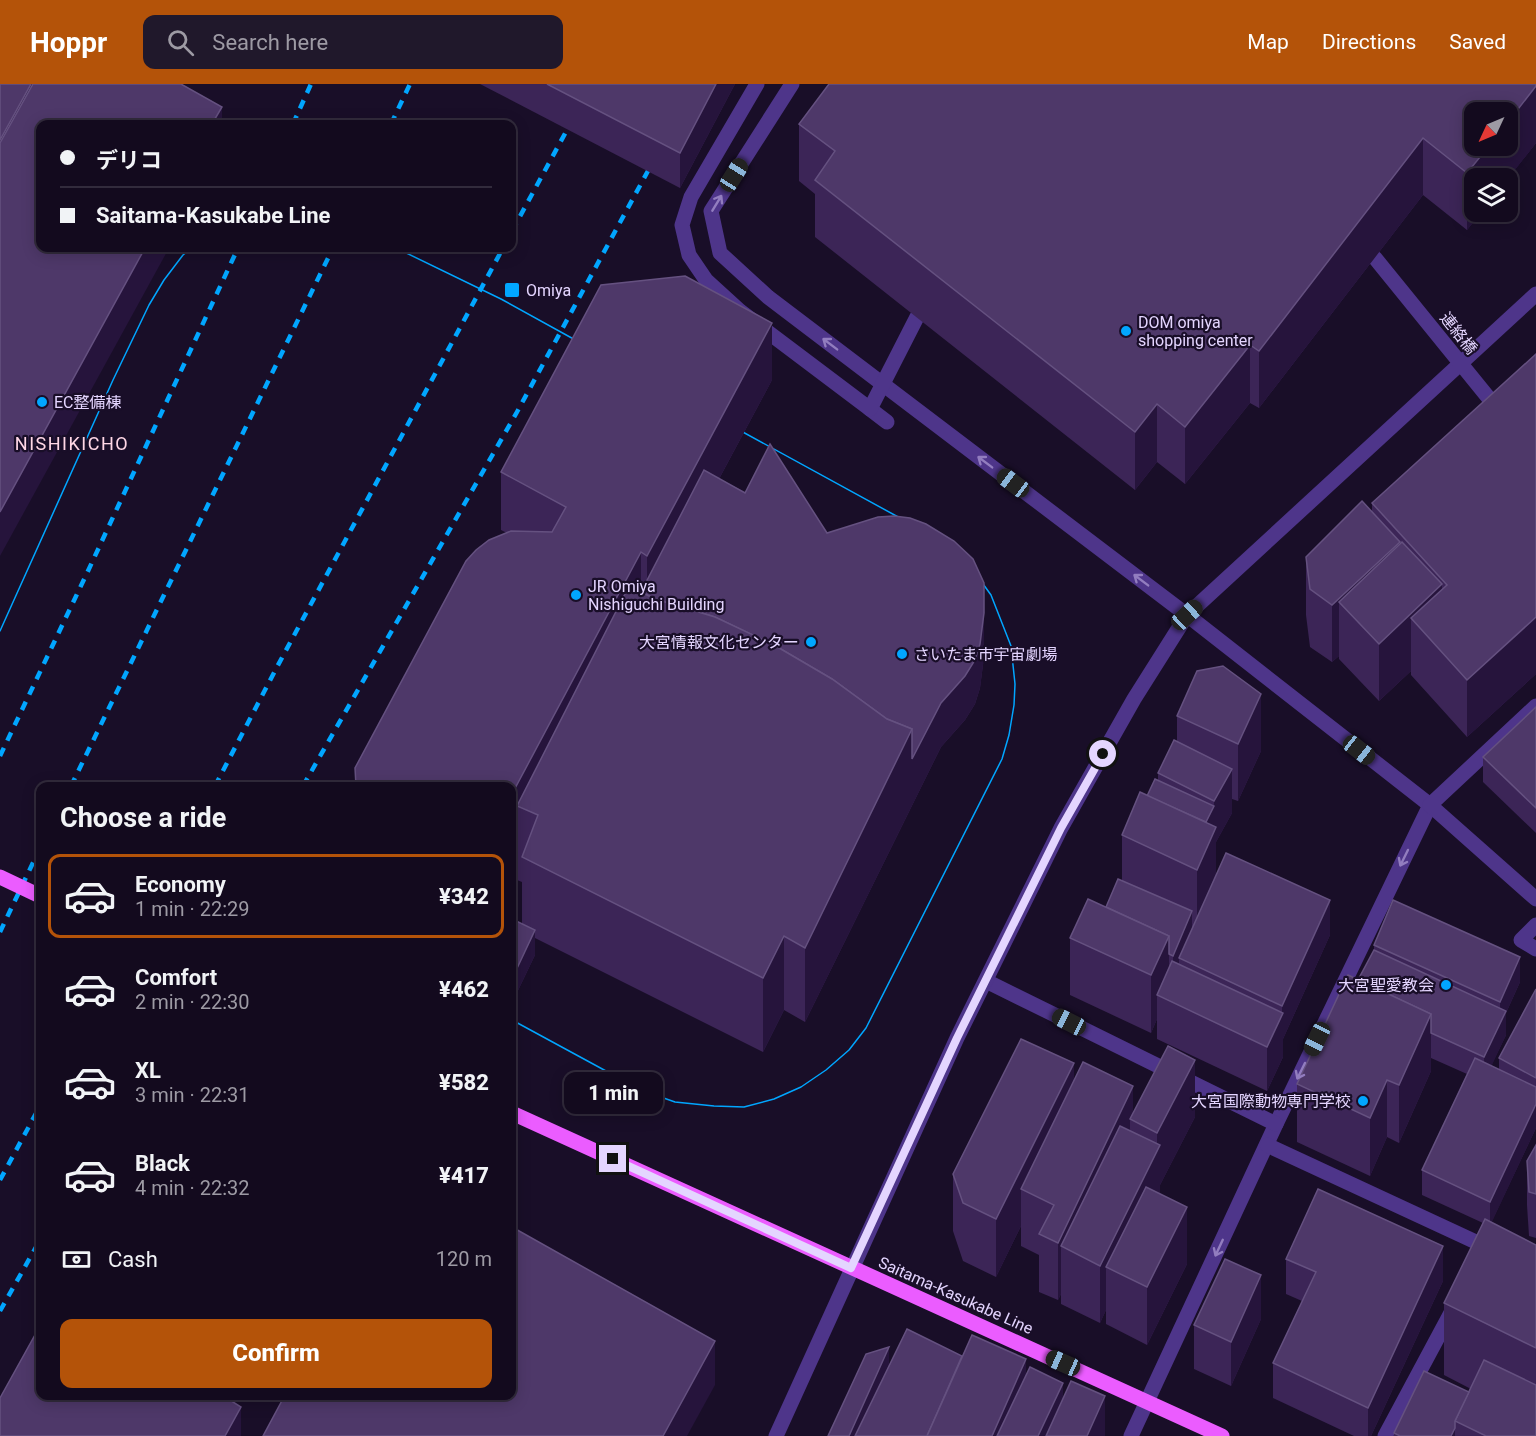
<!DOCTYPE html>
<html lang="en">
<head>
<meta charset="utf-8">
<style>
	body { margin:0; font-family:Roboto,"Noto Sans JP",sans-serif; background:#20182b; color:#f1f3f6; height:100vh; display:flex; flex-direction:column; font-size:22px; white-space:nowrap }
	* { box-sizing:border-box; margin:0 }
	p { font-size:20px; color:#9d9aa4 }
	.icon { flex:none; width:33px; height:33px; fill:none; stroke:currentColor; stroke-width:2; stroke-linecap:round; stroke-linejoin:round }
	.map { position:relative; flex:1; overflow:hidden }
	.drawer { position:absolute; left:36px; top:698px; width:480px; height:618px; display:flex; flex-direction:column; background:#130a1e; border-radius:12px; box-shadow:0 3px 15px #0003,0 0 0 2px #322b3c }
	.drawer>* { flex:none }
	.top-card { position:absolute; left:36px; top:36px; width:480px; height:132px; border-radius:12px; box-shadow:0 3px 15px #0003,0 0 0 2px #322b3c; display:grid; align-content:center; height:132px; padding:0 24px; background:#130a1e }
	.needle { width:39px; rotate:226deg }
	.controls { position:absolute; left:1464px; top:18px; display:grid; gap:12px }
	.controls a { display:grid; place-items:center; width:54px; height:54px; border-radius:12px; background:#130a1e; box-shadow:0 3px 15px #0003,0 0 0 2px #322b3c; font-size:30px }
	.end { position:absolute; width:27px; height:27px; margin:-14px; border:8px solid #e4d5ff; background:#111; box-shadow:0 0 0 3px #111 }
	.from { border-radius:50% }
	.bubble { position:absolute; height:42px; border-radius:12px; background:#130a1e; box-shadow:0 3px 15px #0003,0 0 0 2px #322b3c; font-size:20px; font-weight:800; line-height:42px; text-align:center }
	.car { position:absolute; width:18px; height:36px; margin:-18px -9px; border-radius:8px; box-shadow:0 0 4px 2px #0007; background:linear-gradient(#222 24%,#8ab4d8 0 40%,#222 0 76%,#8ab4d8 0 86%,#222 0) }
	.top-card b { display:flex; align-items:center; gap:21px; height:57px; font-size:22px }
	.top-card b+b { border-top:2px solid #322b3c }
	.top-card i { width:15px; height:15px; background:#f1f3f6 }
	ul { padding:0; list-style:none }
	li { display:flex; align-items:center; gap:18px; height:84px; margin:0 12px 9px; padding:0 12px; border:3px solid transparent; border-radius:12px }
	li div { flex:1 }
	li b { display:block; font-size:22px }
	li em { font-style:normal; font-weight:800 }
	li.selected { border-color:#b45309 }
	li>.icon { width:54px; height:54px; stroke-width:1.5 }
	h2 { padding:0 24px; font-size:27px; line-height:72px }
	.pay { display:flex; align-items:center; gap:15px; height:66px; padding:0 24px; font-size:22px }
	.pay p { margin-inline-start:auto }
	.button { display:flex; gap:12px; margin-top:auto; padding:12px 24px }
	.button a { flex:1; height:69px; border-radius:12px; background:#b45309; color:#fff; font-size:24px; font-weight:800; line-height:69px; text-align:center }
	header { display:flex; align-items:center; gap:36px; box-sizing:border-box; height:84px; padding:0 30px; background:#b45309; color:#fff }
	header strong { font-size:28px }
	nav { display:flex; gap:33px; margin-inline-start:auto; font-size:21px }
	.search { width:420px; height:54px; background:#20182b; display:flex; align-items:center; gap:15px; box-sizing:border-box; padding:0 21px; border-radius:12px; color:#9d9aa4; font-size:22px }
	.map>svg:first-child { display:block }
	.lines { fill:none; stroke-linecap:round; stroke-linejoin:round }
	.minor { stroke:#4e358a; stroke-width:15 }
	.major { stroke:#eb5cff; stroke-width:15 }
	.tram { stroke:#01a6ff; stroke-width:1.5 }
	.rail { stroke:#01a6ff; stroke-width:4.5; stroke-dasharray:9 8; stroke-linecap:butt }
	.minor-bridge { stroke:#4e358a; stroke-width:15 }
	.major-bridge { stroke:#eb5cff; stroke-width:15 }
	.wall { fill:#3c2557 }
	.shaded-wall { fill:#26143c }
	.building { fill:#4e3869; stroke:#655180; stroke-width:1.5 }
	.oneway { stroke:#927dbf }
	.route { stroke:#e4d5ff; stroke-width:8 }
	.poi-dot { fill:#01a6ff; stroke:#190e28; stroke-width:2 }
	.labels { text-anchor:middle; stroke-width:4.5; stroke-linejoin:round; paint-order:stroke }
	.poi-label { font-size:16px; fill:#e4d5ff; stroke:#190e28; text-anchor:start }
	.street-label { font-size:16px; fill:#e4d5ff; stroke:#190e28 }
	.neighbourhood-label { font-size:18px; letter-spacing:1.5px; fill:#ffd7e6; stroke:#190e28 }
</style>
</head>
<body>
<header>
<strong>Hoppr</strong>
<div class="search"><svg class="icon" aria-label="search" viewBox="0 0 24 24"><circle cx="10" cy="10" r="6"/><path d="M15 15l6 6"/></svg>Search here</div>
<nav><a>Map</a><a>Directions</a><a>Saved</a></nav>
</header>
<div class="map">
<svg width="1536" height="1352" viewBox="0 0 1536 1352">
	<rect width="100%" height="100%" fill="#190e28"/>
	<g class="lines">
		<!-- minor -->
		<g class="minor">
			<path d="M792,0L711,127L720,169L768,213L1187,531L1430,721L1276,1040L1131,1352"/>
			<path d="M870,325L887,338"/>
			<path d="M1536,622L1430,721L1536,815"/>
			<path d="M1536,841L1521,856L1536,865"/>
			<path d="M986,897L1276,1040"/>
			<path d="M1267,1061L1491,1165"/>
			<path d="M776,1352L957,954L1061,744L1134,615L1187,531L1536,210"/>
			<path d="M1385,1352L1453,1225"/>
		</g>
		<!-- major -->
		<path class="major" d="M512,1029L1222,1352"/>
		<!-- tram -->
		<g class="tram">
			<path d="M396,164L501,215L588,263"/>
			<path d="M730,341L911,440"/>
			<path d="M0,547L113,296L149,221L164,196L183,171L192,164"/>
			<path d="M512,936L641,1006L675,1018L714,1022L744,1023L774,1015L801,1003L826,986L849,966L866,944L1002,675L1009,651L1014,621L1015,600L1011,562L991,511L973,486"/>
		</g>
		<!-- rail -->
		<g class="rail">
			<path d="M293,40L311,0"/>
			<path d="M391,40L410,0"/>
			<path d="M512,147L592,0"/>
			<path d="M0,672L88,487L238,164"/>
			<path d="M71,702L333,164"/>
			<path d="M215,702L277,583L503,164"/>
			<path d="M303,702L517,328L655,74"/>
			<path d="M0,848L40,764"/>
			<path d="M0,1096L40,1022"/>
			<path d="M0,1227L40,1156"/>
		</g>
		<!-- minor-bridge -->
		<g class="minor-bridge">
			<path d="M757,0L691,113L682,141L689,171L706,196L740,227L870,325L917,233"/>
			<path d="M1375,174L1500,328"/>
		</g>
		<!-- major-bridge -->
		<path class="major-bridge" d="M0,793L40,812"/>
	</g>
	<!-- wall -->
	<g class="wall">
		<path d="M480,0H735L680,104Z"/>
		<path d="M829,0L1536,59L1467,146L1423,111L1259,324L1250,319L1185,400L1157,378L1135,406L815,153V110L799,97V40Z"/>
		<path d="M1536,270V590L1467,653L1411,591V587L1379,617L1339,575V572L1332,578L1310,563L1306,531V473L1372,428V419Z"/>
		<path d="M772,296L719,395L827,449L984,573L980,604L975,620L965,636L941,663L805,938L784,926L763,968L535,854V871L512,919V835L522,840V798L517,796V756L512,702H355V684L507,449L501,446V388Z"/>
		<path d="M1536,623V749L1483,698V673Z"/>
		<path d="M1177,632L1261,667L1238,717L1232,715V729L1216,758V790L1330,851L1283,955V973L1267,1007L1157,955V935L1151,949L1070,911V854L1106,823L1122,796V751L1158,696V689L1177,657Z"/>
		<path d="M1374,861L1520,898L1506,929V951L1491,982L1499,986V974L1536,905V1044L1491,1139L1536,1161V1352H1394V1349L1469,1308L1471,1305L1444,1291V1219L1483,1139L1422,1111V1086L1467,990L1431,974V987L1399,1059L1387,1053L1370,1092L1297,1058V1000L1358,896L1374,867Z"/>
		<path d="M1074,995L1133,1030L1195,1033L1160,1101V1109L1187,1180L1147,1261L1106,1240V1226L1100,1239L1061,1220V1210L1058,1216L1039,1208V1171L1021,1162V1142L996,1193L963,1177L953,1147V1090Z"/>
		<path d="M1536,1061V1154L1529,1152L1527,1121V1077Z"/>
		<path d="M1286,1175L1443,1197L1371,1352H1354L1273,1314V1279L1302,1217L1286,1210Z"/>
		<path d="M1261,1235L1231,1302L1194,1285V1241Z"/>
	</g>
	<!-- shaded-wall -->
	<g class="shaded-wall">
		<path d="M31,0H50L0,91V56Z"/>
		<path d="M716,0H735L680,104V69Z"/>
		<path d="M1536,2V59L1508,95V94H1474V128H1482L1467,146V89L1489,62H1508V38Z"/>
		<path d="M222,23V40H212Z"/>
		<path d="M1423,54V111L1259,324V267Z"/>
		<path d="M145,164H169L0,472V428Z"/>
		<path d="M772,239V296L647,529V472Z"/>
		<path d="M1250,261V319L1185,400V343Z"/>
		<path d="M1157,320V378L1135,406V348Z"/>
		<path d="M1400,458V515L1339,518V572L1332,578V521Z"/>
		<path d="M641,468V526L517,722V756L512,767V710Z"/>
		<path d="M1442,500V557L1411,534V587L1379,617V560Z"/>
		<path d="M984,529V573L980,604L975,620L965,636L941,663L805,938V864L912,645L941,619Z"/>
		<path d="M1536,533V590L1467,653V596Z"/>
		<path d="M1261,610V667L1238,717V660Z"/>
		<path d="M1232,685V729L1216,758V801L1197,843V786L1204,743L1214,722V749V717Z"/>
		<path d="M1330,816V851L1283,955V973L1267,1007V963L1282,930V922Z"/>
		<path d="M1192,827V852L1179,874V883L1173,896V872Z"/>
		<path d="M535,846V871L512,919V895Z"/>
		<path d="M784,852V926L763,968V894Z"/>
		<path d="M1169,852V910L1157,911V935L1151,949V891Z"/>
		<path d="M1520,873V898L1506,929V951L1484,998V973L1500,940V918Z"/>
		<path d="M1431,930V987L1399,1059V1001Z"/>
		<path d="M1195,976V1033L1160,1101V1119L1106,1183V1226L1100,1239V1182L1157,1067V1049Z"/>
		<path d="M1074,979V1036L1021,1105V1142L996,1193V1135Z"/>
		<path d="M1387,996V1053L1370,1092V1034Z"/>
		<path d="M1133,1002V1037L1130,1035V1065L1061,1162V1210L1058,1216V1159Z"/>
		<path d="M1536,1020V1044L1490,1142V1118Z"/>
		<path d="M1187,1123V1180L1147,1261V1203Z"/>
		<path d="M1443,1162V1197L1371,1352H1368V1324Z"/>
		<path d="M1261,1191V1235L1231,1302V1258Z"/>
		<path d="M715,1257V1301L687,1352H663Z"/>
		<path d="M889,1263V1298L865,1352H849Z"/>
		<path d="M1026,1275V1333L1018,1352H992Z"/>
		<path d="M1063,1299V1352H1038Z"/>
		<path d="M1105,1312V1352H1087Z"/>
		<path d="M241,1323V1352H225Z"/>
		<path d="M1455,1344V1352H1451Z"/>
	</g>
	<!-- building -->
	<g class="building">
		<path d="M0,0H31L0,56Z"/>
		<path d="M33,0H181L222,23L212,40H40V164H145L0,428V59Z"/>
		<path d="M547,0H716L680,69Z"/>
		<path d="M829,0H1536V2L1508,38V28H1474V62H1489L1467,89L1423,54L1259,267L1250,261L1185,343L1157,320L1135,348L815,96L835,67L799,40Z"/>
		<path d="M685,192L772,239L647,472L641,468L512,710V702H356L355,684L466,477L476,466L489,456L511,447L552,448L566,423L501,388L601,201Z"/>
		<path d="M1536,270V533L1467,596L1411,534L1447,501L1372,419Z"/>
		<path d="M770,360L827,449L878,433L894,432L910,434L926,440L954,457L973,475L984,499V529L980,560L975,576L965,592L941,619L912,675V645L887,635L832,595L774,561L715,533L655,515L641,508L704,386L745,409Z"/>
		<path d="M1362,417L1400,458L1332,521L1310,505L1306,473Z"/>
		<path d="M1402,458L1442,500L1379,560L1339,518Z"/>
		<path d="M629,502L655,515L715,533L774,561L832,595L887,635L912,645L805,864L784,852L763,894L522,773L538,731L517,722Z"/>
		<path d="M1223,582L1261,610L1238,660L1177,632L1197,587Z"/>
		<path d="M1536,623V724L1483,673Z"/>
		<path d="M1174,656L1232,685L1214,717L1158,689Z"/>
		<path d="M1155,695L1214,722L1206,738L1147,712Z"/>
		<path d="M1140,708L1216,743L1197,786L1122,751Z"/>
		<path d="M1226,769L1330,816L1282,922L1179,874Z"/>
		<path d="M1118,795L1192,827L1173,872L1169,870V852L1106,823Z"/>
		<path d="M1088,815L1169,852L1151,891L1070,854Z"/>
		<path d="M1393,816L1520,873L1500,918L1374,861Z"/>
		<path d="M512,835L535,846L512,895Z"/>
		<path d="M1374,866L1506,927L1484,973L1431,949V930L1358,896Z"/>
		<path d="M1172,877L1283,929L1267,963L1157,911Z"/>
		<path d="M1348,891L1431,930L1399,1001L1387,996L1370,1034L1297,1000Z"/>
		<path d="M1536,905V994L1499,974Z"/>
		<path d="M1021,955L1074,979L996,1135L963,1119L953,1090Z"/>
		<path d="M1168,962L1195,976L1157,1049L1130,1035Z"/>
		<path d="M1475,974L1536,1003V1020L1490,1118L1422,1086Z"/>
		<path d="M1083,978L1133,1002L1058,1159L1039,1150L1054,1121L1021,1105Z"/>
		<path d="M1120,1042L1160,1061L1100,1182L1061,1162Z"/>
		<path d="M1536,1061V1110L1529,1108L1527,1077Z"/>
		<path d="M1146,1103L1187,1123L1147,1203L1106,1183Z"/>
		<path d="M1318,1105L1443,1162L1368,1324L1273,1279L1316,1188L1286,1175Z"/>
		<path d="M1485,1135L1536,1161V1264L1444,1219Z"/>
		<path d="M512,1143L715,1257L663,1352H263L285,1311H512Z"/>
		<path d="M1225,1175L1261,1191L1231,1258L1194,1241Z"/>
		<path d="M40,1242V1311H222L241,1323L225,1352H0V1314Z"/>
		<path d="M907,1245L962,1272L927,1352H855Z"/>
		<path d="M972,1251L1026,1275L992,1352H927Z"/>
		<path d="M889,1263L849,1352H828L866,1270Z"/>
		<path d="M1484,1276L1536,1301V1352H1486L1455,1337Z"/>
		<path d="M1030,1283L1063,1299L1038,1352H997Z"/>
		<path d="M1424,1287L1469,1308L1455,1337V1344L1451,1352H1400L1394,1349Z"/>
		<path d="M1071,1297L1105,1312L1087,1352H1046Z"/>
	</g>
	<!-- one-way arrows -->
	<defs><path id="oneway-shaft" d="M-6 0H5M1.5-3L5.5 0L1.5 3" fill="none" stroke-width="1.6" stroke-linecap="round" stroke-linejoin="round" transform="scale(1.5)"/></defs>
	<g class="oneway">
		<use href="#oneway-shaft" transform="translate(717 119) rotate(-59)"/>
		<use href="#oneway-shaft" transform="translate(830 260) rotate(-143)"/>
		<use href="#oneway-shaft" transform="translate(985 378) rotate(-143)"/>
		<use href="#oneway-shaft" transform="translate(1141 496) rotate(-143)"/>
		<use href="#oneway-shaft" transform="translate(1404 774) rotate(116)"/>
		<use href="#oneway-shaft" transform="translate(1301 987) rotate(116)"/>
		<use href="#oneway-shaft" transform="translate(1219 1164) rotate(115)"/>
	</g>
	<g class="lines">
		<!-- route -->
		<path class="route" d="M613,1075L851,1184L957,954L1061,744L1103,670"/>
	</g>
	<!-- markers -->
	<g class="poi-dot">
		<rect x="504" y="198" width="16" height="16" rx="3"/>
		<circle cx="1126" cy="247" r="6"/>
		<circle cx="42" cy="318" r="6"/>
		<circle cx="576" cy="511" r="6"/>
		<circle cx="811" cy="558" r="6"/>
		<circle cx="902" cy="570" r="6"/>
		<circle cx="1446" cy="901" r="6"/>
		<circle cx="1363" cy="1017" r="6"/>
	</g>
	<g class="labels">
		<!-- poi labels -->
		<g class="poi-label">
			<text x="526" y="212">Omiya</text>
			<text x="1138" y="244">DOM omiya<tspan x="1138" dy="18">shopping center</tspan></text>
			<text x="54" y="324">EC整備棟</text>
			<text x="588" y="508">JR Omiya<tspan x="588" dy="18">Nishiguchi Building</tspan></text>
			<text x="799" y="564" text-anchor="end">大宮情報文化センター</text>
			<text x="914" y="576">さいたま市宇宙劇場</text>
			<text x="1434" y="907" text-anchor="end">大宮聖愛教会</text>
			<text x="1351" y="1023" text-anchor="end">大宮国際動物専門学校</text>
		</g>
		<!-- street labels -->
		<g class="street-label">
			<text transform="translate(1459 249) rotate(51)" y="6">連絡橋</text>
			<text transform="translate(956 1211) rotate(24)" y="6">Saitama-Kasukabe Line</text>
		</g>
		<!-- neighbourhood labels -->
		<g class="neighbourhood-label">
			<text x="72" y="366">NISHIKICHO</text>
		</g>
	</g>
</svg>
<div class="controls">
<a><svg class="needle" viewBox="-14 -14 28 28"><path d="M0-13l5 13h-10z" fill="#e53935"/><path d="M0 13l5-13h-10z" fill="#9d9aa4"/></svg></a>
<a><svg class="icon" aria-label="layers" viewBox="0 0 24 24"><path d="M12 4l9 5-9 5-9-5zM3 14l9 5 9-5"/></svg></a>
</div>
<i class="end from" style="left:1103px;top:670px"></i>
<i class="end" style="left:613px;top:1075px"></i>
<div class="bubble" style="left:564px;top:988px;width:99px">1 min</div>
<i class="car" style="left:734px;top:91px;rotate:32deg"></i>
<i class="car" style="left:1013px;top:399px;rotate:307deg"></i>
<i class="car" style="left:1187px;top:531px;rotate:47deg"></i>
<i class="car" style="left:1359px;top:666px;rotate:128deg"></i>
<i class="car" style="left:1069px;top:938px;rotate:297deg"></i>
<i class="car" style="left:1317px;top:955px;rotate:206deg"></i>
<i class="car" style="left:1063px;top:1279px;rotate:294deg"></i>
<div class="top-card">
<b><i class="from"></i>デリコ</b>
<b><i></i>Saitama-Kasukabe Line</b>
</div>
<section class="drawer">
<h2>Choose a ride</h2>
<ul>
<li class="selected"><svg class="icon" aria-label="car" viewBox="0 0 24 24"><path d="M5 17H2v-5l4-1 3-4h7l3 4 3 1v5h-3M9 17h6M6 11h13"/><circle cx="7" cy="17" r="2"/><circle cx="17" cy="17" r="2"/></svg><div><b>Economy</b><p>1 min · 22:29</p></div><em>¥342</em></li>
<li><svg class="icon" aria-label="car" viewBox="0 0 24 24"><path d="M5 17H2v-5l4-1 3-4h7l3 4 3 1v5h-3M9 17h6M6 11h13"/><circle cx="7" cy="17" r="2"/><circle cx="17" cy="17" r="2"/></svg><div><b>Comfort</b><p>2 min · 22:30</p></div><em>¥462</em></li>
<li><svg class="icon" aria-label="car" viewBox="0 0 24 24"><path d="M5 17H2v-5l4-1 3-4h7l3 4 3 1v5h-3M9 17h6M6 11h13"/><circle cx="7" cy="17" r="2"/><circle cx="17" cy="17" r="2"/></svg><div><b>XL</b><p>3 min · 22:31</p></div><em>¥582</em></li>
<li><svg class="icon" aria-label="car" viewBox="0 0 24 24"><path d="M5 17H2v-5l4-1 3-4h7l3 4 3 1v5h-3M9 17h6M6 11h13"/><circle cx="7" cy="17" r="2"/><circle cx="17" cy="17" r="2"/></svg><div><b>Black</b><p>4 min · 22:32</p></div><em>¥417</em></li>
</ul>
<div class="pay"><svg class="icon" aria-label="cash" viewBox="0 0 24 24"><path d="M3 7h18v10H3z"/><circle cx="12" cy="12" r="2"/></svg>Cash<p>120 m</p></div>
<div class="button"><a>Confirm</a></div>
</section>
</div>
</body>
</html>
